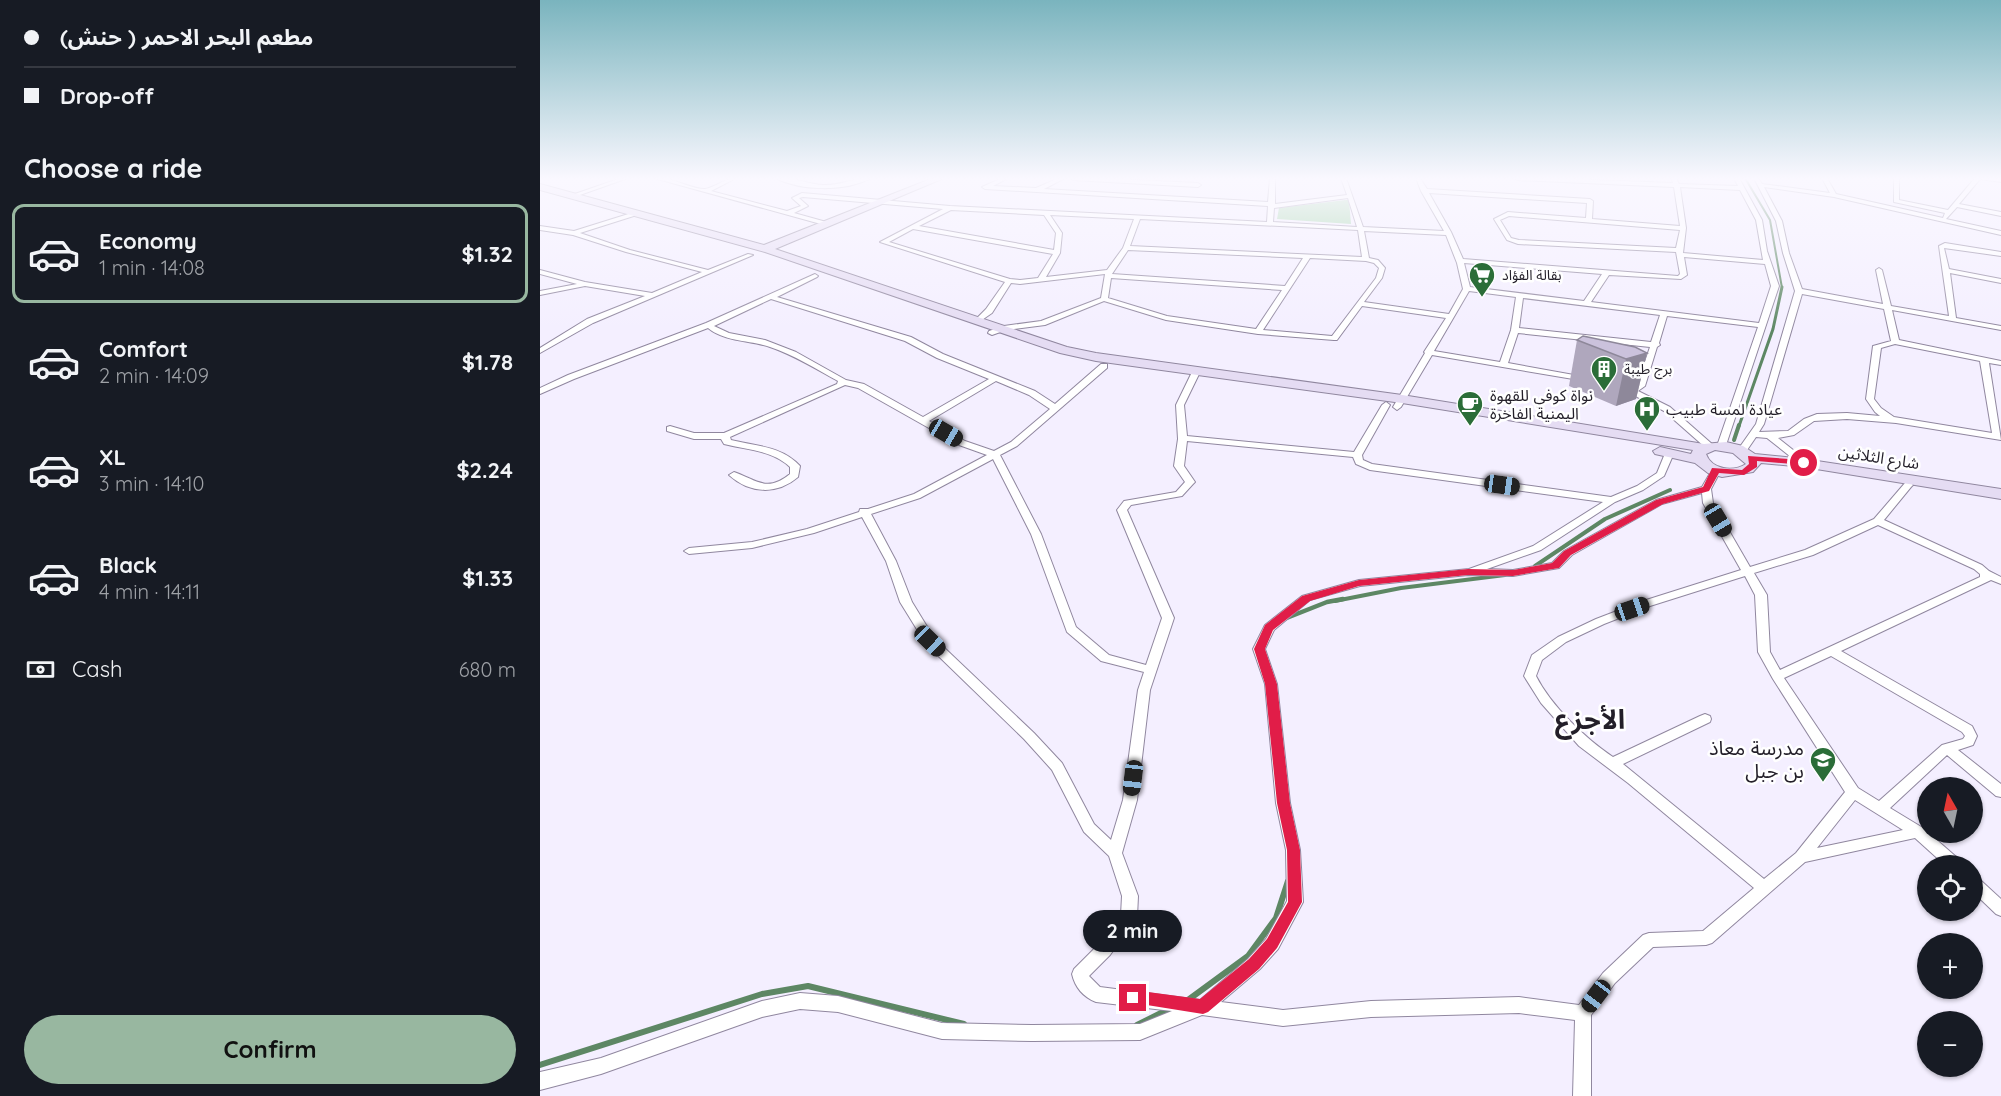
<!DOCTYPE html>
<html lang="en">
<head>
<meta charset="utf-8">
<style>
	body { margin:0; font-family:Quicksand,"Noto Sans Arabic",sans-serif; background:#242831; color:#f1f3f6; height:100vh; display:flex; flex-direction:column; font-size:22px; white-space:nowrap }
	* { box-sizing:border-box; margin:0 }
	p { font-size:20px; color:#9ea1a6 }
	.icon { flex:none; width:33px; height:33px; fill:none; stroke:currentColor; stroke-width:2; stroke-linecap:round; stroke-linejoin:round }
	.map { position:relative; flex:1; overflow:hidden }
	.sheet { display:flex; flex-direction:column; background:#171b24; width:540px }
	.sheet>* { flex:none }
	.hud { display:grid; align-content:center; height:132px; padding:0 24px; background:#171b24 }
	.needle { width:39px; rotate:351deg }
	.fabs { position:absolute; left:1377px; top:777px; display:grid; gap:12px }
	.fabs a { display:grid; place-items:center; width:66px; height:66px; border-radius:50%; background:#171b24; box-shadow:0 2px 4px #0004; font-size:30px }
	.end { position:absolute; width:27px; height:27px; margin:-14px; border:8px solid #e11d48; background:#fff; box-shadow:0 0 0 3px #fff }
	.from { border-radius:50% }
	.bubble { position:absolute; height:42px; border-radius:21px; background:#171b24; box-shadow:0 2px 4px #0004; font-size:20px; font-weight:800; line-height:42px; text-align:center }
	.car { position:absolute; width:18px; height:36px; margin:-18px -9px; border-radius:8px; box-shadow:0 0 4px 2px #0007; background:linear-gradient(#222 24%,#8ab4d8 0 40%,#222 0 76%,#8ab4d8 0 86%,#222 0) }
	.hud b { display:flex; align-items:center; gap:21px; height:57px; font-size:22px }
	.hud b+b { border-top:2px solid #363941 }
	.hud i { width:15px; height:15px; background:#f1f3f6 }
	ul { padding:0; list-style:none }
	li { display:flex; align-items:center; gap:18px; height:99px; margin:0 12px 9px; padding:0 12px; border:3px solid transparent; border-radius:12px }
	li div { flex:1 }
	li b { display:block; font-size:22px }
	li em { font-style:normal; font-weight:800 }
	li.selected { border-color:#98b7a0 }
	li>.icon { width:54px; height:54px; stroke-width:1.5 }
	h2 { padding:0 24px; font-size:27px; line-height:72px }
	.pay { display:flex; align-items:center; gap:15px; height:66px; padding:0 24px; font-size:22px }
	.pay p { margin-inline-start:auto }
	.primary-button { display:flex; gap:12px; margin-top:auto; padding:12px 24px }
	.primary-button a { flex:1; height:69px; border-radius:36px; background:#98b7a0; color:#111; font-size:24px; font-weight:800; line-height:69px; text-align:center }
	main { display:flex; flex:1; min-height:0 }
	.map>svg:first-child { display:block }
	.green { fill:#9ad2a1 }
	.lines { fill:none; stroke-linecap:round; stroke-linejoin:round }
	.stream-far4 { stroke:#5d8764; stroke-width:2 }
	.stream-far3 { stroke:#5d8764; stroke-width:3 }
	.stream-far2 { stroke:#5d8764; stroke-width:4 }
	.stream-far1 { stroke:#5d8764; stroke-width:4.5 }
	.stream { stroke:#5d8764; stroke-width:6 }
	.street-casing { stroke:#90879f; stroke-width:2 }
	.secondary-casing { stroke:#90879f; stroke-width:2 }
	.street { fill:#fff; fill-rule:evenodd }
	.secondary { fill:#e5dcf3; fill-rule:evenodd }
	.wall { fill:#afa7bd }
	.shaded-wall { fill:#8e889a }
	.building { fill:#cbc2dc; stroke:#8e889a; stroke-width:1.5 }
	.route { fill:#e11d48 }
	.labels { text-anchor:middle; stroke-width:5; stroke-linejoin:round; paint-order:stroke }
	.far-poi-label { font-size:14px; fill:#231f29; stroke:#fff; text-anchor:start }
	.poi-label { font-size:16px; fill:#231f29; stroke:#fff; text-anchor:start }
	.street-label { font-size:16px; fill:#231f29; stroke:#fff }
	.near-poi-label { font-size:20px; fill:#231f29; stroke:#fff; text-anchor:end }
	.near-district-label { font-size:27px; font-weight:bold; fill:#231f29; stroke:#fff }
</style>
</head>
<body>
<main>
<section class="sheet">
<div class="hud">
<b><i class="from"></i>مطعم البحر الاحمر ( حنش)</b>
<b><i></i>Drop-off</b>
</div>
<h2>Choose a ride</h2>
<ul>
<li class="selected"><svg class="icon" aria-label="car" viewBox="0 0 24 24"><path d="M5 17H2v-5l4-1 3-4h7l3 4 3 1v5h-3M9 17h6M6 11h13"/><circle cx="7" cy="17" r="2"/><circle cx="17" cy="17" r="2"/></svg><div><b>Economy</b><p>1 min · 14:08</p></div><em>$1.32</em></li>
<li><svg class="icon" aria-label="car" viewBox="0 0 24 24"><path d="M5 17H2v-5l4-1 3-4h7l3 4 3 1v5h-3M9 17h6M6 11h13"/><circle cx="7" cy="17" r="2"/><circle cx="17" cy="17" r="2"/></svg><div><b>Comfort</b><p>2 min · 14:09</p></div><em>$1.78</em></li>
<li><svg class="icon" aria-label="car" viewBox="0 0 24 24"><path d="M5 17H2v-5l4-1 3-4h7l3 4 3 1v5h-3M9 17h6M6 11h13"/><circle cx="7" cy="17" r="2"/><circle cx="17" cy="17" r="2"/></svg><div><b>XL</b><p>3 min · 14:10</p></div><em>$2.24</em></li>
<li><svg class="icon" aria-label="car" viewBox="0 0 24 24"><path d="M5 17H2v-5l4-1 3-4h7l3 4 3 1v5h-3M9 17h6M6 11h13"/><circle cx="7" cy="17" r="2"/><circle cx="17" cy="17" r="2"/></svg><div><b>Black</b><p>4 min · 14:11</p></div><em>$1.33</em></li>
</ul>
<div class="pay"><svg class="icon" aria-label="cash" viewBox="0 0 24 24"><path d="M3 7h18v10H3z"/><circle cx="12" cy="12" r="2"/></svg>Cash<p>680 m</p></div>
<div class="primary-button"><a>Confirm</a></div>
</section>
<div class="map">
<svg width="1461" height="1096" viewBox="0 0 1461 1096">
	<rect width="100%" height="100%" fill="#f4efff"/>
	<!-- green -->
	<path class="green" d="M805,200H809L811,224L737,219L739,208Z"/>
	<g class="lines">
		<!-- stream-far4 -->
		<path class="stream-far4" d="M1205,178L1230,220L1242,288"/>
		<!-- stream-far3 -->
		<path class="stream-far3" d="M1199,426L1233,329L1242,287"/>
		<!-- stream-far2 -->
		<g class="stream-far2">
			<path d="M1194,440L1199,425"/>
			<path d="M995,566L1065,519L1130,490"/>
			<path d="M795,601L861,588L965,575"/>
		</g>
		<!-- stream-far1 -->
		<path class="stream-far1" d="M744,619L787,602L803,599"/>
		<!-- stream -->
		<g class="stream">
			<path d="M648,1000L708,956L736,918L748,881"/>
			<path d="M597,1025L631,1008"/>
			<path d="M0,1065L222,994L268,986L424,1024"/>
		</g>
		<!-- street casing -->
		<g class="street-casing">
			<g id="street">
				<path d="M81,178H88L37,196L32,195Z"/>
				<path d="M114,178C130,176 153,190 165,189C176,187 185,178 196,178L171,191L247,211L261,206L252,198L262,193L410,206L727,222L728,206L445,189L442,187L462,178H468L453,186L496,188L519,178H525L504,189L728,202L730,178H735V204L807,195L801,178H806L823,227L904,231L881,191L876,178H880L887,189L1050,199L1053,201L1052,219L1140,226L1134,187L977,180L974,178H1005L1133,183L1131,178H1136L1139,184L1198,186L1194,178H1199L1222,220L1227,251L1239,286L1185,448H1179L1177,446L1218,327L1127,316L1119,343L1120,345L1117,347L1105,386L1098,391L1130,407L1172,444L1174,446L1169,449L1166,448L1124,411L1082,389L1086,386L1091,388L1097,385L1110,347L978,333L968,363L1045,377L1049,379L1045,381L892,355L861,407L857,410L853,407L885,353L884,352L906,318L822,306L797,340H794L718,334L626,320L564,301L505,325L466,330L452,335L448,333L449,331L464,326L501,321L561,298L565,274L480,284L471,283L452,313L439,322L435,320L446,309L465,282L340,242L403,209L263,197L259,198L268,206L254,213L290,223L291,224L288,226ZM1140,187L1200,190L1216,220L1223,260L1143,253L1146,228ZM889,193L1047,203L1046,218L968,212L954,219L967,240L978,244L1136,252L1140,274L1138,276L923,259L911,232ZM808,198L817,227L733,222L734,208ZM411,210L504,215L516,233L514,250L379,226ZM510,215L594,219L583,248L567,270L506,277L520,253L522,233ZM969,216L1140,230L1136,248L979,240L971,238L960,220ZM600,219L818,230L822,257L590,246ZM373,229L513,254L498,278L480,280L470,279L349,242ZM824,231L906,235L917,263L923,289L909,314L824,302L842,278L845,268L838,260L829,258ZM588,250L763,258L745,286L572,274ZM1144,257L1225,264L1231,286L1219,323L1051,302L1069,275L1141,279L1147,275ZM770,258L826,261L834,263L839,268L836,278L792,336L723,330ZM924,263L1062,274L1044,301L930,287ZM571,278L742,290L716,329L627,316L568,298ZM929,291L976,297L971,330L960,362L894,351ZM983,298L1120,315L1111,342L979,328Z"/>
				<path d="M235,178C251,176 267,184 283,185C300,186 315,177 331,178C305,192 261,191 235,178Z"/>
				<path d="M530,178H555L658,183L661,185L658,187L533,180Z"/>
				<path d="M1214,178H1218L1222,184L1290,193L1282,178H1287L1296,194L1403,218L1405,213L1354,202V178H1359V200L1408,210L1435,178H1461V182L1440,179L1419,204L1461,212V216L1417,207L1406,219L1461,231V235L1294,197L1224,187L1242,221L1249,253L1262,289L1343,304L1336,270L1339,268L1342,270L1351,306L1409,316L1399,246L1405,243L1461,252V256L1404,248L1409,269L1461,279V283L1410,273L1416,318L1461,326V330L1352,310L1359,340L1461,361V365L1449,363L1461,440L1356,423L1307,419L1274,421L1254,435L1238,438L1267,461L1269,463L1267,465H1261L1227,438L1216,437L1205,453H1199L1197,451L1216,424L1255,291L1243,253L1236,221ZM1262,294L1344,309L1351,341L1333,346L1326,399L1335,412L1340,416L1307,413L1277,414L1264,419L1248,431L1219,432L1224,424ZM1355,344L1440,361L1452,433L1354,417L1341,408L1334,399L1341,348Z"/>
				<path d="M98,211L101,213L100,214L40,233L90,250L168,270L208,254L213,255L53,323L0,353V348L47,319L105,296L45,286L0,295V291L37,284L0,274V270L45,282L112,293L162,272L86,252L33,235L0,230V226L34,231Z"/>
				<path d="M275,274L278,276L277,277L237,297L371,337L403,354L495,391L515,404L561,364H567V368L477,446L460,455L501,534L536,627L569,655L606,665L622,618L577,510L584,501L636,492L645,482L634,466L638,439L636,405L653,370L657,368L661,370L644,405L647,436L814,452L842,405L846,402L850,405L822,455L823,460L832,464L1071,497L1097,486L1117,473L1126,451L1129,450L1134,453L1124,476L1103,490L1075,502L1001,550L947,569L973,570L1012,563L1024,551L1116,500L1162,487L1173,468L1176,467L1181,470L1171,489L1173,503L1210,567L1265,550L1334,519L1365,483H1371L1373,485L1371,487L1344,520L1442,565L1449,571L1461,577V584L1451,580L1301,651L1432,726L1437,736L1433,745L1418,750L1461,784V797L1456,796L1407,755L1350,808L1383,828L1422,862L1424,866H1406L1375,838L1265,862L1172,943L1166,945L1113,947L1075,983L1051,1015V1096H1033L1035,1020L979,1013L831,1017L743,1026L662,1015L600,1040L492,1041L402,1039L298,1012L260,1009L222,1017L61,1074L0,1090V1072L61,1058L222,1001L260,993L298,996L402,1023L492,1025L600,1024L632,1011L556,1002C543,997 535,987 532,974L534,969L558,945L581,915L582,896L569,856L544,832L512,770L484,739L386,644L360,602L346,561L322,517L274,533L212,548L149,554L144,551L149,548L212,542L267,529L319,512L320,509H328L374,494L447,455L419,445L318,388L305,385L190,437L191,440C215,446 242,446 260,466L258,477C237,495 210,494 189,475L194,472C217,480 227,493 250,474V467C232,450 207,450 184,444L181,439H154L127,431V427L130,426L154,433H184L297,384L298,381C276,369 254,355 230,347C210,340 185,342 168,328L34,379L0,394V388L28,375L166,323ZM231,299L365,341L397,358L449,379L383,417L324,384L306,380L256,352L225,340L189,333L174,326ZM456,381L489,395L510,409L471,442L454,451L425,441L389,421ZM647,441L813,457L816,464L830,470L1063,502L993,546L929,569L819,580L762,596L725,625L713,649L725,684L736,803L746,850L747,901L726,939L708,959L660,1000L560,987L549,976L570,955L597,917L598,896L582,853L597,800L610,690L634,618L587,510L591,505L642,496L653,484L655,482L644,466ZM453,459L491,534L527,632L561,661L604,672L598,690L583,800L571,840L554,824L522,763L494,733L394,638L372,602L356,561L331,514L380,498ZM1162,493L1163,503L1201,570L1103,601L1056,619L1018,637L992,655L984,676L1001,703L1039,746L1088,783L1214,888L1163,931L1109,933L1103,935L1063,973L1039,1005L979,997L831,1001L743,1010L681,1002L720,969L738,949L763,902L760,850L750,803L737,684L725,649L734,630L770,600L820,586L928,575L973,576L1019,568L1032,555L1122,504ZM1338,525L1434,569L1440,574V577L1240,670L1230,652L1227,595L1214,573L1273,555ZM1205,576L1215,595L1218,652L1233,679L1305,792L1256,853L1224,879L1083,764L1170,722L1171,719L1170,716L1165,714L1160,716L1073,757C1046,739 1011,706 996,676L1002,660L1026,642L1064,624L1110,606ZM1291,656L1422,732L1425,736L1423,739L1402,745L1339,801L1318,788L1244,678ZM1315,800L1363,830L1277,848Z"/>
				<path d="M1432,875L1437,877L1461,899V916L1456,914L1432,891Z"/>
			</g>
		</g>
		<!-- secondary casing -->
		<g class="secondary-casing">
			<path id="secondary" d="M393,178H404L235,249L527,347L556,353L862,395L1164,444L1186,442L1203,446L1215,454L1264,459L1461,489V499L1264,467L1221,463L1213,472L1182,477L1168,473L1155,463L1115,454L1113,451L1120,447L1151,454L1153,450L862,403L556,361L520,353L225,252L0,190V184L224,245ZM1175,450L1193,453L1206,464C1193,472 1172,470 1166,454Z"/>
		</g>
		<!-- street -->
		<use href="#street" class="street"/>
		<!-- secondary -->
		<use href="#secondary" class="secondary"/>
	</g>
	<!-- wall -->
	<path class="wall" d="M1037,340L1107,353L1096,399L1076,406L1029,386Z"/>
	<!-- shaded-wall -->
	<path class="shaded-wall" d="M1107,353L1096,399L1076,406L1086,359Z"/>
	<!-- building -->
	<path class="building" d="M1043,336L1095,347L1107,353L1086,359L1037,340Z"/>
	<!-- sky -->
	<linearGradient id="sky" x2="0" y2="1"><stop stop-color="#7ab4be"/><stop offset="0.54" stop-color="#faf8ff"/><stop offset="1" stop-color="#faf8ff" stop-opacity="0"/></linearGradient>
	<rect width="1461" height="331" fill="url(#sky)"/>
	<!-- route -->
	<path class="route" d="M1208,456L1264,460L1268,463L1264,465L1217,461V467L1204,475L1179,473L1169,491L1123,504L1031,555L1019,568L973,576L928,575L819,586L770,601L733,630L725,649L737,684L750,803L760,850L762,902L737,948L719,969L668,1012L663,1014L588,1002L586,998L588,993L593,990L660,999L709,959L727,939L748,902L747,850L737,803L725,684L714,649L725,625L762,596L819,580L928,569L973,570L1012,563L1024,551L1116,500L1163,487L1172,468L1202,470L1209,464Z"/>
	<!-- icons -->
	<defs>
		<g id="supermarket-pin" transform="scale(1.35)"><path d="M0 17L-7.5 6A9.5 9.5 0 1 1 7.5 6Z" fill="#2b6d38" stroke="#fff"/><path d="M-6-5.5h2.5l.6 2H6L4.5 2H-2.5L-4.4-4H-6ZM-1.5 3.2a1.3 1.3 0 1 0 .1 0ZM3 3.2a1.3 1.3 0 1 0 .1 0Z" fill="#fff"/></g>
		<g id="building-pin" transform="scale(1.35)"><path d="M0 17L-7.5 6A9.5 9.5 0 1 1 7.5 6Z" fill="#2b6d38" stroke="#fff"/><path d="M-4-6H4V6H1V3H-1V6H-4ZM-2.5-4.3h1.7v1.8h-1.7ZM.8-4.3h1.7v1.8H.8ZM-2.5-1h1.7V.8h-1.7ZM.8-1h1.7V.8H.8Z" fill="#fff"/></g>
		<g id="cafe-pin" transform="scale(1.35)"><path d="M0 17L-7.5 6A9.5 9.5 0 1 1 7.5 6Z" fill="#2b6d38" stroke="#fff"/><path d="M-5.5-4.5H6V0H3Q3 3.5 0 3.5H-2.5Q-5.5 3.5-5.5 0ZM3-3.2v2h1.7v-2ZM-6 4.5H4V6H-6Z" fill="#fff"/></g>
		<g id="hospital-pin" transform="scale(1.35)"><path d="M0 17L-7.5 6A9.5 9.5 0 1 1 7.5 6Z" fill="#2b6d38" stroke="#fff"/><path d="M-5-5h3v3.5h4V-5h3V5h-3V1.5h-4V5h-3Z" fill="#fff"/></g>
		<g id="school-pin" transform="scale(1.35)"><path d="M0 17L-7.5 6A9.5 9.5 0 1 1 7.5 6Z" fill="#2b6d38" stroke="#fff"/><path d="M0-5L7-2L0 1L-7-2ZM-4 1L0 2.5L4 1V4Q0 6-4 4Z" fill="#fff"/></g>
	</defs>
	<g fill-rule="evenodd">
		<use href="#supermarket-pin" x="942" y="275"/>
		<use href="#building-pin" x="1064" y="369"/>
		<use href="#cafe-pin" x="930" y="404"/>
		<use href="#hospital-pin" x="1107" y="409"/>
		<use href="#school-pin" x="1283" y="760"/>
	</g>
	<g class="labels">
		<!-- far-poi labels -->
		<g class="far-poi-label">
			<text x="962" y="280">بقالة الفؤاد</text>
			<text x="1084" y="374">برج طيبة</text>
		</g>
		<!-- poi labels -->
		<g class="poi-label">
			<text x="950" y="401">نواة كوفي للقهوة<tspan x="950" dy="18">اليمنية الفاخرة</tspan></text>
			<text x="1126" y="415">عيادة لمسة طبيب</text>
		</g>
		<!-- street labels -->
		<g class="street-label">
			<text transform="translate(1339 457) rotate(9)" y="6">شارع الثلاثين</text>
		</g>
		<!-- near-poi labels -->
		<g class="near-poi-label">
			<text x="1264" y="755">مدرسة معاذ<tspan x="1264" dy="23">بن جبل</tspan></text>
		</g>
		<!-- near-district labels -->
		<g class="near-district-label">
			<text x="1050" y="729">الأجزع</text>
		</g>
	</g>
</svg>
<div class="fabs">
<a><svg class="needle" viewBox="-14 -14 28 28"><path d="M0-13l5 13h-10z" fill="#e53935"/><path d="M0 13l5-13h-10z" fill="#9ea1a6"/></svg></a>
<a><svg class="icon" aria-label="locate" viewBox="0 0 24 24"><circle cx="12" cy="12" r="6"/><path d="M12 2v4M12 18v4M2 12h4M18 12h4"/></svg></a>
<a>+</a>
<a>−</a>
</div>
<i class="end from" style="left:1264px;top:463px"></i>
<i class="end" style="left:593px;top:998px"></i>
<div class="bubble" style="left:543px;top:910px;width:99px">2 min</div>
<i class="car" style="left:406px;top:433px;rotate:120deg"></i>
<i class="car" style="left:962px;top:485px;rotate:98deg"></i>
<i class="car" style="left:1178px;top:520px;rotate:149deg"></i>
<i class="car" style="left:1092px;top:609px;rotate:71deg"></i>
<i class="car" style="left:390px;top:641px;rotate:134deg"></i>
<i class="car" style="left:593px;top:778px;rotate:187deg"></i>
<i class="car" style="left:1056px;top:996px;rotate:217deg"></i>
</div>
</main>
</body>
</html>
